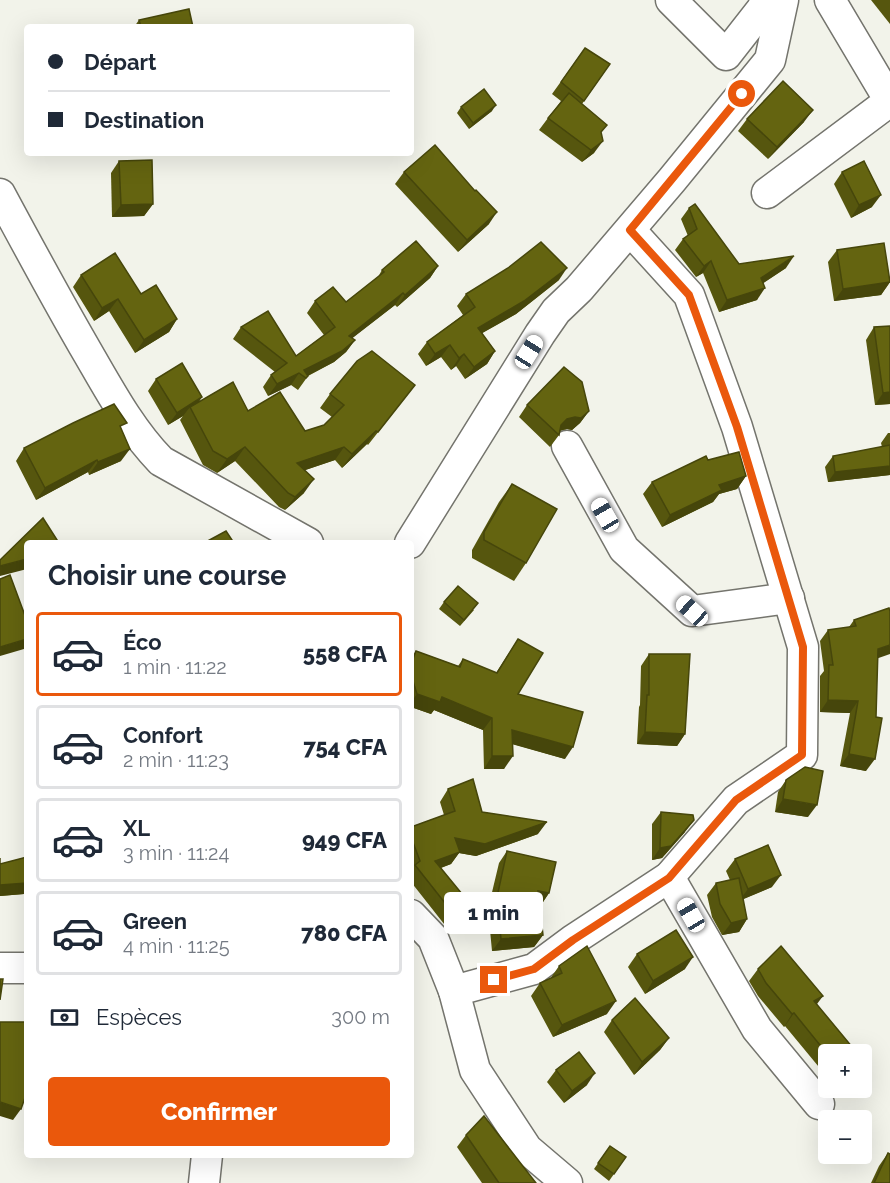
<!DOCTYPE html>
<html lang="fr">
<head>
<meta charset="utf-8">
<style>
	body { margin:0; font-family:Raleway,sans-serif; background:#f6f6f7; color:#1f2937; height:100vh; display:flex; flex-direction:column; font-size:22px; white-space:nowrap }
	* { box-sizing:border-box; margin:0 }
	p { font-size:20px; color:#747a83 }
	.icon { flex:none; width:33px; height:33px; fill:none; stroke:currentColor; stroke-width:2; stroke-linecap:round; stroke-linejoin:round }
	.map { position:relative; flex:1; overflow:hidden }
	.side { position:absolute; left:24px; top:540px; width:390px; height:618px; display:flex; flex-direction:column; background:#fff; border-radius:6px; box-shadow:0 6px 24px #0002 }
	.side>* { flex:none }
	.top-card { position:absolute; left:24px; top:24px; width:390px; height:132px; border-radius:6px; box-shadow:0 6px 24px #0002; display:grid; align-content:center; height:132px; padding:0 24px; background:#fff }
	.tools { position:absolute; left:818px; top:1044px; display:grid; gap:12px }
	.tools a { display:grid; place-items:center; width:54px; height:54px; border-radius:6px; background:#fff; box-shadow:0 6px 24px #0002; font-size:30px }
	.end { position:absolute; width:27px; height:27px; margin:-14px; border:8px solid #ea580c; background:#fff; box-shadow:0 0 0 3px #fff }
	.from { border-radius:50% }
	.bubble { position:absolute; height:42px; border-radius:6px; background:#fff; box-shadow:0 6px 24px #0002; font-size:20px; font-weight:800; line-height:42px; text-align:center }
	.car { position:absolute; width:18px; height:36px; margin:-18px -9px; border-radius:8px; box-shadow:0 0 4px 2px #0007; background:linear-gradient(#fff 24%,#345 0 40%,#fff 0 76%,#345 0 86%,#fff 0) }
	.top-card b { display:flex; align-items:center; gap:21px; height:57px; font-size:22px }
	.top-card b+b { border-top:2px solid #e0e1e3 }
	.top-card i { width:15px; height:15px; background:#1f2937 }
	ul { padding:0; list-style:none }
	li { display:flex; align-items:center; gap:18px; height:84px; margin:0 12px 9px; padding:0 12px; border:3px solid #e0e1e3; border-radius:6px }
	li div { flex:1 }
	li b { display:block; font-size:22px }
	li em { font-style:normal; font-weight:800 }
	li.selected { border-color:#ea580c }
	li>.icon { width:54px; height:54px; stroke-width:1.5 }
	h2 { padding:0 24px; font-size:27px; line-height:72px }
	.pay { display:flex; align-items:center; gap:15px; height:66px; padding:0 24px; font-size:22px }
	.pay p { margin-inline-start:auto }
	.action { display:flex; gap:12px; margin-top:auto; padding:12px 24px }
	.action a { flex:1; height:69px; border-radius:6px; background:#ea580c; color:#fff; font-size:24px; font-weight:800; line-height:69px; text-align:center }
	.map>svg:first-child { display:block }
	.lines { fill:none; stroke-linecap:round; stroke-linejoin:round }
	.minor-casing { stroke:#74746d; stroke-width:33 }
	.minor { stroke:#fff; stroke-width:30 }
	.wall { fill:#56560e }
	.shaded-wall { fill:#46460b }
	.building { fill:#646410; stroke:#46460b; stroke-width:1.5 }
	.route { stroke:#ea580c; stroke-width:8 }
</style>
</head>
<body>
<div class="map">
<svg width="890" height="1183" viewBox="0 0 890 1183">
	<rect width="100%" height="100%" fill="#f2f3ea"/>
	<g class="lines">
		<!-- minor casing -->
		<g class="minor-casing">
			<g id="minor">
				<path d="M671,0L726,55L762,9L766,0"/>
				<path d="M767,193L890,101L830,0"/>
				<path d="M0,194C29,248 58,302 89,355C111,393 131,430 161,461L308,543"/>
				<path d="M567,446L624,549L692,611L789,598"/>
				<path d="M410,543L540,334L556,311L579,289L672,180L770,60L783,0"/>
				<path d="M669,877L757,1029L819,1104"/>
				<path d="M411,915L433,938L454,991L475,1070L527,1149L567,1183"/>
				<path d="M0,968H27"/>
				<path d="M454,991L534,969L573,940L669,877L736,800L802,755L803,647L737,427L689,295L630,230"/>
				<path d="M204,1183L207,1155"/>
			</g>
		</g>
		<!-- minor -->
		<use href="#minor" class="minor"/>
	</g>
	<!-- wall -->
	<g class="wall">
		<path d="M871,0H890V24Z"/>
		<path d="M139,20L193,27H134Z"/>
		<path d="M585,48L610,64L582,104L601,133L594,153L582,162L539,130L548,118L561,101L552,94Z"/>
		<path d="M461,107L492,111L469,129L457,113Z"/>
		<path d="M747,119L804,122L768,159L738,131Z"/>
		<path d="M119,161L153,204L144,216L112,217L111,173Z"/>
		<path d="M404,172L475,191L489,224L458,252L395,184Z"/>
		<path d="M842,172L872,207L851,218L834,184Z"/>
		<path d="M689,208L739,264L786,268L763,283L757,300L719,312L703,273L696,277L675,250L683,239L688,236L681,219Z"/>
		<path d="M837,250L890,282L881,295L834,301L828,262Z"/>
		<path d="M438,266L430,278L397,307L395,305L352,338L355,340L346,352L334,362L308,376L298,390L291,385L268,396L263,387L271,375L275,372L233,339L241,327L296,356L324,335L307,313L315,301L346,302L378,277L382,270Z"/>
		<path d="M81,275L141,294L177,319L169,332L135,353L109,311L94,321L73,287Z"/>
		<path d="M559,280L516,314L482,333L495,351L487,364L465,379L456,366L451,370L441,357L426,366L418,354L427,342L463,315L457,306L466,294Z"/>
		<path d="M890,326V404L875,405L866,340L874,327Z"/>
		<path d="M156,379L200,401L248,411L305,431L324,425L332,417L320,408L330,394L405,398L368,445L367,444L342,468L335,460L305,470L304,493L285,510L279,507L235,461L217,473L203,465L180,420L183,416L168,425L148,391Z"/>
		<path d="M527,405L589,411L580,423L572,430L567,429L559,431V435L550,447L519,417Z"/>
		<path d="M122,430L121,461L89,475L88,472L36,500L16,461L24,448Z"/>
		<path d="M888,433H890V475L828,482L825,467L833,456L882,447L881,443Z"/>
		<path d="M708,460L746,476L737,489L719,494L713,502L662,527L643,494L652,482Z"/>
		<path d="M512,484L526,563L514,581L472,558V550L499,502Z"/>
		<path d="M444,602L474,610L460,626L439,609Z"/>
		<path d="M854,620L878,658L866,771L840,766L850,713L820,712V676L824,671L820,641L828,630L849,627Z"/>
		<path d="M518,639V694L565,759L513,744L504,769H484L483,730L434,710L431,714L411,707V658L416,651L458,666L463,659L496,673Z"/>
		<path d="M649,654L685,734L677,746L637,744L639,707L640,705L641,666Z"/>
		<path d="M786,780L808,817L775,812L778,792Z"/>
		<path d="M448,789L482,812L538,834L476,856L459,853L451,864L441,868L464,918L448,929L411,882V827L444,815L440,802Z"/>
		<path d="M661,812L685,832L662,858L652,860V824Z"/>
		<path d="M507,851L549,893L541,905H540L543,935L534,947L492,951L488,909L499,863Z"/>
		<path d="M27,857V912L24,894L0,896V858V864Z"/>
		<path d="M735,859L772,887L743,899L747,919L739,932L722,935L712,917L707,895L716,883L730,880L726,871Z"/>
		<path d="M637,954L685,969L645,994L628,967Z"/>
		<path d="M559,966L607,1014L553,1037L531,996L540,983L550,979Z"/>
		<path d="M758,969L817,1004L828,1054V1078L785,1026L784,1027L758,996L749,981Z"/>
		<path d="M612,1020L669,1038L660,1050L634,1075L604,1032Z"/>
		<path d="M556,1070L587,1085L564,1103L547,1082Z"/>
		<path d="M466,1135L536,1183H482L457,1147Z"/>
		<path d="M610,1146L626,1157L609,1181L594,1169Z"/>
		<path d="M888,1153L890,1183H871L879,1166Z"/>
	</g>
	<!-- shaded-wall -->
	<g class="shaded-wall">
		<path d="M496,105L492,111L469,129L473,123Z"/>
		<path d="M813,110L804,122L768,159L777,147Z"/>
		<path d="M603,141L594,153L582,162L591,150Z"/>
		<path d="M881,195L872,207L851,218L859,205Z"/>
		<path d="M153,204L144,216L112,217L121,205Z"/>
		<path d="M497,212L489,224L458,252L467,240Z"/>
		<path d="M794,256L786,268L753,290L761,278Z"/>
		<path d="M711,261L703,273L696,277L704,266Z"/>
		<path d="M438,266L430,278L397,307L405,295Z"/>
		<path d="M567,268L559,280L516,314L470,340L478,328Z"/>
		<path d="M890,282L881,295L834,301L843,289Z"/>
		<path d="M765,288L757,300L719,312L727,300Z"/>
		<path d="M403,293L395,305L341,347L349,336Z"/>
		<path d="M118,299L109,311L94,321L102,308Z"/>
		<path d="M177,319L169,332L135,353L144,340Z"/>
		<path d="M355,340L346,352L334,362L305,377L304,370Z"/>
		<path d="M450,345L441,357L426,366L435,354Z"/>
		<path d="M495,351L487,364L465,379L474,367Z"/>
		<path d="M464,354L456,366L451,370L459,358Z"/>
		<path d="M299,373L291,385L268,396L277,384Z"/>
		<path d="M890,392V404L875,405L883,393Z"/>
		<path d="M202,397L194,410L190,407L183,416L168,425L177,413Z"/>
		<path d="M589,411L580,423L572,430L567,429L558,431L561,425L567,419Z"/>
		<path d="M376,431L367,444L342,468L352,454Z"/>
		<path d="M245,447L235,461L217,473L227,459Z"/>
		<path d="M344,447L335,460L288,476L297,463Z"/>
		<path d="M130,449L121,461L89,475L98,462Z"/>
		<path d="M97,460L88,472L36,500L45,488Z"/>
		<path d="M890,466V475L828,482L835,472Z"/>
		<path d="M746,476L737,489L719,494L713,502L662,527L670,515L719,485Z"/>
		<path d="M314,479L304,493L285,510L295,497Z"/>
		<path d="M27,559V569L0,576V566Z"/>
		<path d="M27,639V646L24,649L0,656V647Z"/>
		<path d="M890,645V654L870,661L878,649Z"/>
		<path d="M417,694L442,697L492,718L483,730L434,710L431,714L411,707V702Z"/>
		<path d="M828,700L858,701L850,713L820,712Z"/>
		<path d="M512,730L573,747L565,759L504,742Z"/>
		<path d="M645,732L685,734L677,746L637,744Z"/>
		<path d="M849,754L875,759L866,771L840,766Z"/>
		<path d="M492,756H513L504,769H484Z"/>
		<path d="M783,799L817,805L808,817L775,812Z"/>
		<path d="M694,820L685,832L662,858L652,860L660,848Z"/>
		<path d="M547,822L538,834L476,856L459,853L451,864L426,873L435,861L455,838Z"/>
		<path d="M781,875L772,887L739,901L748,889Z"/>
		<path d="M27,883V890L24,894L0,896V885Z"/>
		<path d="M538,891L549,893L541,905L530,903Z"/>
		<path d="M472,906L464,918L448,929L456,917Z"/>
		<path d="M747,919L739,932L722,935L731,923Z"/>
		<path d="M543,935L534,947L492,951L501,939Z"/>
		<path d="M693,957L685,969L645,994L653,981Z"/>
		<path d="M823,996L814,1008V1001Z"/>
		<path d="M616,1001L607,1014L553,1037L562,1025Z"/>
		<path d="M794,1013L785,1026L784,1027L792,1014Z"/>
		<path d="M669,1038L660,1050L634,1075L642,1062Z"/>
		<path d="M595,1073L587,1085L564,1103L572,1091Z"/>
		<path d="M0,1102L21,1109L13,1120L0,1116Z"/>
	</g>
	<!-- building -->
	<g class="building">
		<path d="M189,9L193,27H141L139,20Z"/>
		<path d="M585,48L610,64L584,101L561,82Z"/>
		<path d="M783,81L813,110L777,147L747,119Z"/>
		<path d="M484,89L496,105L473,123L461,107Z"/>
		<path d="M569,93L607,125L601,132L603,141L591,150L548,118Z"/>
		<path d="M435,145L475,191L476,190L497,212L467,240L404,172Z"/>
		<path d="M152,160L153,204L121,205L119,161Z"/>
		<path d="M864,161L881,195L859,205L842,172Z"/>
		<path d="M695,204L739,264L794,256L761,278L765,288L727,300L711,261L704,266L683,239L697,229L689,208Z"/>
		<path d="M416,241L438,266L405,295L403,293L349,336L355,340L342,351L304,370L308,376L306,378L299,373L277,384L271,375L287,363L241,327L268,311L296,356L335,327L315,301L333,287L346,302L384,272L382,270Z"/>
		<path d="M541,242L567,268L524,301L478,328L495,351L474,367L464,354L459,358L450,345L435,354L427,342L475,307L466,294L508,268Z"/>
		<path d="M884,243L890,282L843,289L837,250Z"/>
		<path d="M115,253L141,294L156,285L177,319L144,340L118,299L102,308L81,275Z"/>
		<path d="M890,326V392L883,393L874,327Z"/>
		<path d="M372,351L415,385L378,432L376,431L352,454L344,447L297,463L314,479L295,497L288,493L245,447L227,459L213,451L190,407L233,382L248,411L280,392L305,431L324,425L344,405L330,394L357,361Z"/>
		<path d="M182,363L202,397L177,413L156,379Z"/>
		<path d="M564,367L582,382L589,411L581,418L575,417L567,419L561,425L559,435L527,405Z"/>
		<path d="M114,404L127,423L120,426L130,449L98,462L97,460L45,488L24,448L73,423Z"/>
		<path d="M890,445V466L835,472L833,456Z"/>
		<path d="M739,452L746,476L719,485L722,490L670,515L652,482L706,456L708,460Z"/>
		<path d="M512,484L557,509L526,563L484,540V532Z"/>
		<path d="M43,518L59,543H27V559L0,566V560Z"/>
		<path d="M226,531L234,543H204Z"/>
		<path d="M10,575L27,621V639L0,647V579Z"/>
		<path d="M458,586L478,603L464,620L444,602Z"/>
		<path d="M889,608L890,611V645L878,649L876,717L882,718L875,759L849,754L858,701L828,700L829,665H833L828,630L856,626L854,620Z"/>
		<path d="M518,639L543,653L518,694L583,712L573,747L512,730L513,756H492V718L442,697L440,702L417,694L411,675V664L416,651L460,667L463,659L497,673Z"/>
		<path d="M649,654H690L685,734L645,732L647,695H649Z"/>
		<path d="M805,767L823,771L817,805L783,799L786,780Z"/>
		<path d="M473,779L482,812L547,822L485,844L455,838L460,852L435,861L472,906L456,917L415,865L420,861L411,837V827L455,811L448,789Z"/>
		<path d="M661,812L693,815L694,820L671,846L660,848Z"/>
		<path d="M768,845L781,875L748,889L735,859Z"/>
		<path d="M507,851L556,862L549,893L538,891L543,935L501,939L497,897Z"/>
		<path d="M27,857V883L0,885V858V864Z"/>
		<path d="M739,878L747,919L731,923L720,904L716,883Z"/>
		<path d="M676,930L693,957L653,981L637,954Z"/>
		<path d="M587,946L616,1001L562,1025L540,983L562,973L559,966Z"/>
		<path d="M781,946L823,996L814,1001L858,1054L828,1055L794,1013L792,1014L766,983L758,969Z"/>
		<path d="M0,979H3L0,1000Z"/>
		<path d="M635,998L669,1038L642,1062L612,1020Z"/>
		<path d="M0,1022H27V1092L21,1109L0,1102Z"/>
		<path d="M579,1052L595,1073L572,1091L556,1070Z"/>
		<path d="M484,1116L536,1183H499L466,1135Z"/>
		<path d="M610,1146L626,1157L614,1174L598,1163Z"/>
		<path d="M888,1153L890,1154V1183H874Z"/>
	</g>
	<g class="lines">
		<!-- route -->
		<path class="route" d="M494,980L534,969L573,940L669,878L736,800L802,755L803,647L737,427L689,295L630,230L742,94"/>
	</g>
</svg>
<div class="tools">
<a>+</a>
<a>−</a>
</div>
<i class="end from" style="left:742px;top:94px"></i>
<i class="end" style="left:494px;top:980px"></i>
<div class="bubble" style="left:444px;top:892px;width:99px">1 min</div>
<i class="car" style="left:529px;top:352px;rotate:32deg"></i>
<i class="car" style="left:605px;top:515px;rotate:330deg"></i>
<i class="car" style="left:692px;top:611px;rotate:312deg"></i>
<i class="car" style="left:691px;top:915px;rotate:330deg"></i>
<div class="top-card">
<b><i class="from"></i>Départ</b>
<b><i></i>Destination</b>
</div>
<section class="side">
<h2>Choisir une course</h2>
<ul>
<li class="selected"><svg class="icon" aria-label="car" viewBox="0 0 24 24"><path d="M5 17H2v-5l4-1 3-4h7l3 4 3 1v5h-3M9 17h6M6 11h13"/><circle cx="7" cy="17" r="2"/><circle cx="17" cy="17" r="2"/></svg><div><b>Éco</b><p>1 min · 11:22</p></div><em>558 CFA</em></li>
<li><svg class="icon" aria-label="car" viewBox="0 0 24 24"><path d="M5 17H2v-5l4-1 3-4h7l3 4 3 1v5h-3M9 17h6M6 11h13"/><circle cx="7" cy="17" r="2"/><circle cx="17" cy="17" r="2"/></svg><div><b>Confort</b><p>2 min · 11:23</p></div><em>754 CFA</em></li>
<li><svg class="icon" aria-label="car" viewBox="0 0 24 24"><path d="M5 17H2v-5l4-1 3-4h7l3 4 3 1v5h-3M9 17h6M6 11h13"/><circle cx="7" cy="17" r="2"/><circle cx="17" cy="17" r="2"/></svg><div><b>XL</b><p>3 min · 11:24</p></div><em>949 CFA</em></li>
<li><svg class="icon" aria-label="car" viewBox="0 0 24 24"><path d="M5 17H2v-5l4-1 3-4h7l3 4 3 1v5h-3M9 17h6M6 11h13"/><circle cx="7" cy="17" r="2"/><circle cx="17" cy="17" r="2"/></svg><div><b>Green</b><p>4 min · 11:25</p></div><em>780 CFA</em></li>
</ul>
<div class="pay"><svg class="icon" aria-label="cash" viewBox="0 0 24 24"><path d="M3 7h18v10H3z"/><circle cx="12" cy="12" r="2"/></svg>Espèces<p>300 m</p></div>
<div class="action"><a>Confirmer</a></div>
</section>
</div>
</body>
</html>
